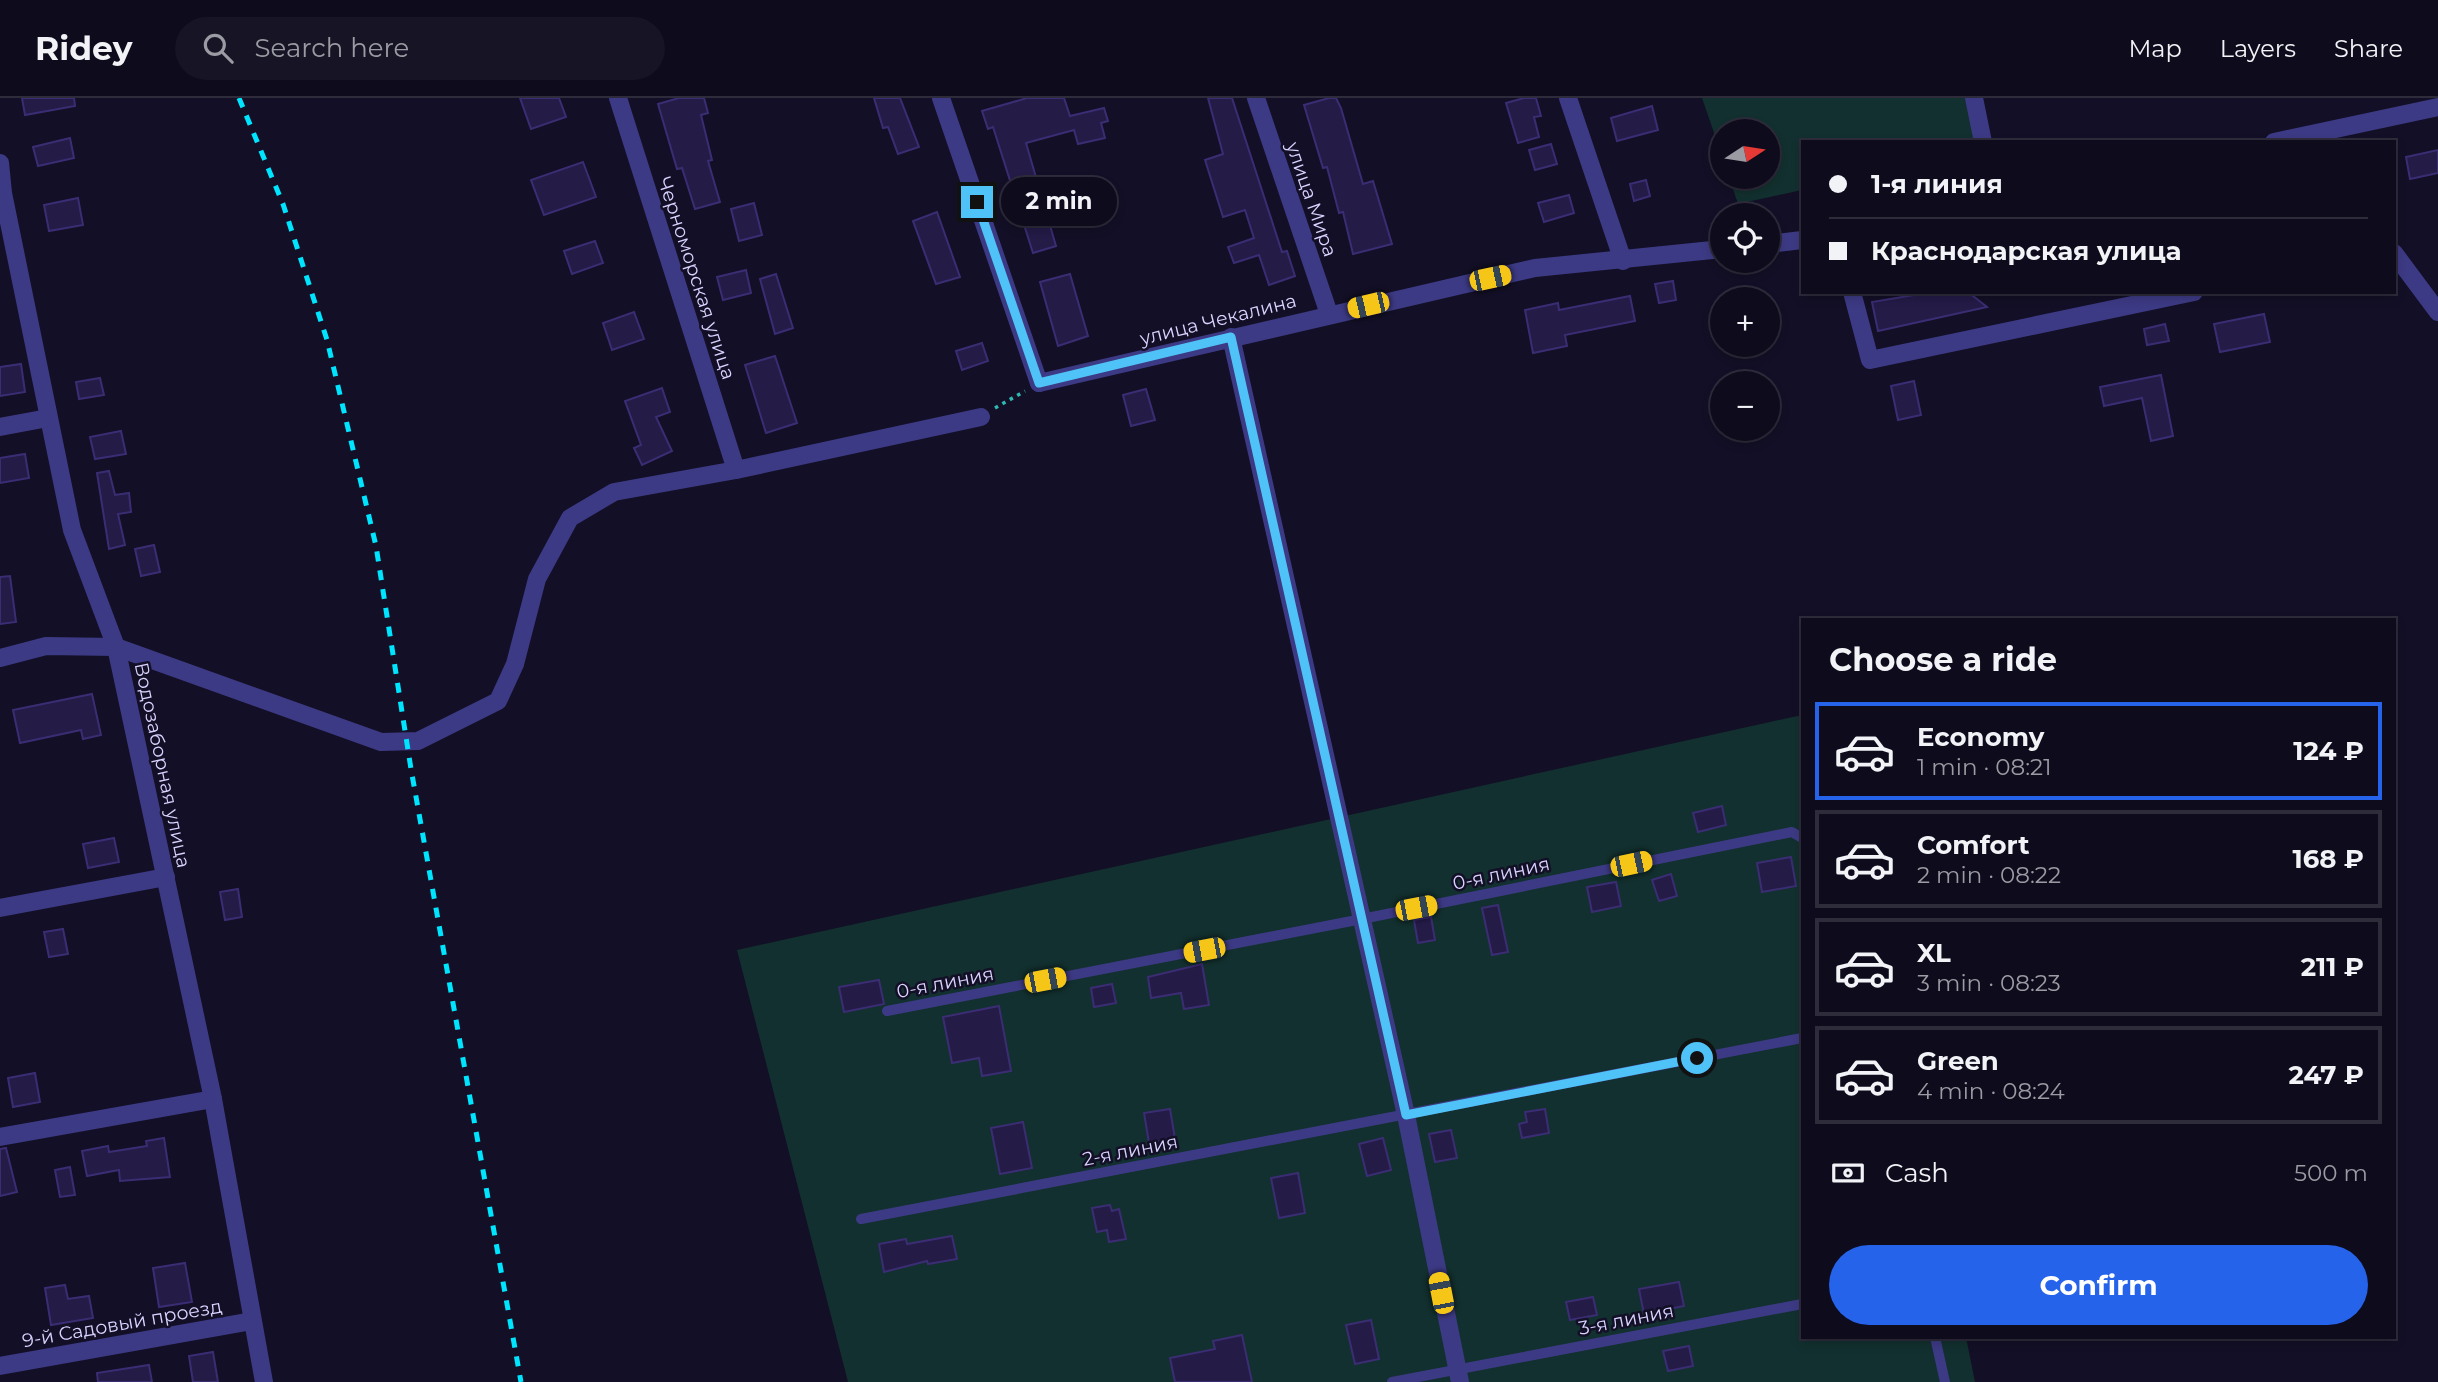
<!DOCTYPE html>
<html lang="en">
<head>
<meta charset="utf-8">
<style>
	body { margin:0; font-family:Montserrat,sans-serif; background:#171425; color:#f1f3f6; height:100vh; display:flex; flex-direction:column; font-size:26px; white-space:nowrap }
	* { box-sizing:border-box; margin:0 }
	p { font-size:23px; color:#9b9ba3 }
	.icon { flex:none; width:38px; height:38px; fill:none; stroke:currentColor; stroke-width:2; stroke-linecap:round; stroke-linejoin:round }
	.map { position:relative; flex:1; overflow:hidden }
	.sheet { position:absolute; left:1801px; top:520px; width:595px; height:721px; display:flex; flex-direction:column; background:#0e0b1c; border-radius:0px; box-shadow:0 4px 10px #0003,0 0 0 2px #2e2b3b }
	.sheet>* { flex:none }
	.top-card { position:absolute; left:1801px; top:42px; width:595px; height:154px; border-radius:0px; box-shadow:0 4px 10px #0003,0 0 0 2px #2e2b3b; display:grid; align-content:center; height:154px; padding:0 28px; background:#0e0b1c }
	.needle { width:46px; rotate:78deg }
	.fabs { position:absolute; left:1710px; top:21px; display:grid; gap:14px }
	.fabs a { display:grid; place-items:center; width:70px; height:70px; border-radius:50%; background:#0e0b1c; box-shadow:0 4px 10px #0003,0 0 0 2px #2e2b3b; font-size:35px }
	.end { position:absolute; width:32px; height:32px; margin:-16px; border:9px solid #4fc3f7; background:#111; box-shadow:0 0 0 4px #111 }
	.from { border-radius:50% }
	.bubble { position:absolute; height:49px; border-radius:24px; background:#0e0b1c; box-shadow:0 4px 10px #0003,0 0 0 2px #2e2b3b; font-size:23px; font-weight:700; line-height:49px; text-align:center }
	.car { position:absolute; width:21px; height:42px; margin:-21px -10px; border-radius:9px; box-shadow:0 0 5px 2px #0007; background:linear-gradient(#f5c518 24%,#345 0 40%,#f5c518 0 76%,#345 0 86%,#f5c518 0) }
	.top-card b { display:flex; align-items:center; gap:24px; height:66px; font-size:26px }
	.top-card b+b { border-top:2px solid #2e2b3b }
	.top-card i { width:18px; height:18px; background:#f1f3f6 }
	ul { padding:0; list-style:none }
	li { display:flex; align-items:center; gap:21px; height:98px; margin:0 14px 10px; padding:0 14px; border:4px solid #2e2b3b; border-radius:0px }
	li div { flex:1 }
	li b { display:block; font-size:26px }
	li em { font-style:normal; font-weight:700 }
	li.current { border-color:#2563eb }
	li>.icon { width:63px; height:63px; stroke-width:1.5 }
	h2 { padding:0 28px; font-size:32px; line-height:84px }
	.pay { display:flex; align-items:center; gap:18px; height:77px; padding:0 28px; font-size:26px }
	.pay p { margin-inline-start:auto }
	.action { display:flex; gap:14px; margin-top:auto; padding:14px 28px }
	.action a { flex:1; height:80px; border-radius:42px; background:#2563eb; color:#fff; font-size:28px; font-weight:700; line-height:80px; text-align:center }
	header { display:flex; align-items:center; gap:42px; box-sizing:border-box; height:98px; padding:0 35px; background:#0e0b1c; border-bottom:2px solid #2e2b3b }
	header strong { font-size:33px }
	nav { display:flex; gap:38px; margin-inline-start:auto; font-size:24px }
	.search { width:490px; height:63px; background:#171425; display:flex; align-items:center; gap:18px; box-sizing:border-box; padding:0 24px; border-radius:38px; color:#9b9ba3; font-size:26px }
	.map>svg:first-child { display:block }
	.green { fill:#12302f }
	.building { fill:#241b47; stroke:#3b2d73; stroke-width:2 }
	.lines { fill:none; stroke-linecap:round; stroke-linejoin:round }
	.path { stroke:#2fb8b0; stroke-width:3.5; stroke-dasharray:3.5 5; stroke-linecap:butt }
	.service { stroke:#3d3a85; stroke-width:10 }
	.minor { stroke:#3d3a85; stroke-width:18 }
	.tertiary { stroke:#3d3a85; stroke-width:18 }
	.rail { stroke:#00e5ff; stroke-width:5; stroke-dasharray:10 9; stroke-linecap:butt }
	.route { stroke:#4fc3f7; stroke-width:9 }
	.labels { text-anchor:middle; stroke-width:5; stroke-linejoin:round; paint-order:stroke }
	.street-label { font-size:19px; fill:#d9d4ff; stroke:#130f26 }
</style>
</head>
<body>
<header>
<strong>Ridey</strong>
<div class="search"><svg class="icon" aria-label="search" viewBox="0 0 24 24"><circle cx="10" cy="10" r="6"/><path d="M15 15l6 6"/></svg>Search here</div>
<nav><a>Map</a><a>Layers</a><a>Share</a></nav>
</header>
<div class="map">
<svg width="2438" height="1284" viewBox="0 0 2438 1284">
	<rect width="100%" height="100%" fill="#130f26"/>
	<!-- green -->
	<g class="green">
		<path d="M1702,0H1965L1976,44H1802V92L1738,106L1729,79H1768V33H1722V58Z"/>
		<path d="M1802,617V1239H1966L1975,1284H848L737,852Z"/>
	</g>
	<!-- building -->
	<g class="building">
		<path d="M22,0H74L75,8L25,17Z"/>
		<path d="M520,0H559L566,19L531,31Z"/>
		<path d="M679,0H704L708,15L701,17L712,62L708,63L720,104L695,111L682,70L677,71L658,6Z"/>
		<path d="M874,0H900L919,49L898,56L888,29L883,30Z"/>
		<path d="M1027,0H1064L1070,18L1104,10L1108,23L1101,25L1105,40L1078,46L1074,32L1026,45L1056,148L1033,155L993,29L988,31L982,13Z"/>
		<path d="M1208,0H1232L1282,154L1287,153L1295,178L1269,187L1259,157L1234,165L1228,149L1254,140L1245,112L1223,119L1205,62L1223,56Z"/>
		<path d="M1329,0H1336L1341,10L1363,86L1373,83L1392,146L1353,156L1343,114L1339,115L1327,69L1323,70L1304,7Z"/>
		<path d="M1524,0H1536L1541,18L1534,19L1539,39L1518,45L1506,5Z"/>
		<path d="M1652,8L1658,32L1617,43L1611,20Z"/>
		<path d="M70,40L74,60L38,68L33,49Z"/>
		<path d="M1551,46L1557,66L1535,72L1529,52Z"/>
		<path d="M2438,52V75L2410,81L2406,59Z"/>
		<path d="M583,64L596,99L544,117L531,82Z"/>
		<path d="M1646,82L1650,98L1634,103L1630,86Z"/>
		<path d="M1569,97L1574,115L1544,124L1538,105Z"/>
		<path d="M78,100L83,127L49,133L44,107Z"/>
		<path d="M754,105L762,137L739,143L731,111Z"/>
		<path d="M937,114L960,179L936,186L913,123Z"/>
		<path d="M595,143L603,165L572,176L564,153Z"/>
		<path d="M746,172L751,195L723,202L717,179Z"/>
		<path d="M776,176L793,230L775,236L760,181Z"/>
		<path d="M1070,176L1088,238L1058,248L1040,184Z"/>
		<path d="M1673,183L1676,202L1659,205L1655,186Z"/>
		<path d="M1932,194H1968L1987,209L1878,233L1872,204Z"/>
		<path d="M1630,198L1635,223L1565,237L1567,248L1533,255L1525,212L1558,205L1559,212Z"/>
		<path d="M634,214L644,241L612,252L603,225Z"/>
		<path d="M2264,216L2270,244L2220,254L2214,226Z"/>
		<path d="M2165,226L2169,243L2147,247L2144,231Z"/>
		<path d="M982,245L988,263L962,272L956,253Z"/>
		<path d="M775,258L797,325L766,335L745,267Z"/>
		<path d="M21,266L25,294L0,298V269Z"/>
		<path d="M2161,277L2173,338L2151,343L2142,300L2104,308L2100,289Z"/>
		<path d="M100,280L104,297L79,301L76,284Z"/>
		<path d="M1914,283L1921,317L1898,322L1891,288Z"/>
		<path d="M662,290L670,314L656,319L672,353L642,367L634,350L641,347L625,303Z"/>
		<path d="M1146,291L1155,322L1131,328L1123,297Z"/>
		<path d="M121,333L126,356L95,361L90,339Z"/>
		<path d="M25,356L29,380L0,385V360Z"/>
		<path d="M109,373L115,397L129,395L131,414L118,416L125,447L109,451L97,375Z"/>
		<path d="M154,447L160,474L141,478L135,451Z"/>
		<path d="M10,478L16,524L0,526V479Z"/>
		<path d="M92,596L101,637L83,641L81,632L20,645L13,612Z"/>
		<path d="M1722,708L1726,727L1698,734L1693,715Z"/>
		<path d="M114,740L119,764L88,770L83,746Z"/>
		<path d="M1791,759L1796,788L1762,794L1757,765Z"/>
		<path d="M1671,776L1677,798L1659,803L1652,782Z"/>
		<path d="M1616,784L1621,808L1592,814L1587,789Z"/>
		<path d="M238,791L242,819L225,822L220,794Z"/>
		<path d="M1498,807L1508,854L1492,857L1482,810Z"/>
		<path d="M1431,819L1435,842L1418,845L1414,822Z"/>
		<path d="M63,831L68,856L49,859L44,834Z"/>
		<path d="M1202,866L1209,907L1184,911L1181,895L1151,900L1148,879Z"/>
		<path d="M879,882L884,906L844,914L839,889Z"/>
		<path d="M1112,886L1116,905L1094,909L1091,890Z"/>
		<path d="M999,908L1011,973L982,978L979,960L952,965L943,919Z"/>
		<path d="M35,975L40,1004L13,1009L8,980Z"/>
		<path d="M1170,1011L1175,1041L1149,1045L1144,1015Z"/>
		<path d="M1545,1011L1549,1035L1522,1040L1519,1026L1527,1024L1525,1014Z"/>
		<path d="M1023,1024L1032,1070L1000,1076L991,1030Z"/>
		<path d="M1451,1032L1457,1060L1435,1064L1429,1036Z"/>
		<path d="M164,1040L170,1079L120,1083L119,1072L87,1078L82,1053L108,1048L109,1054L147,1048L146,1043Z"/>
		<path d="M1383,1040L1391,1072L1367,1078L1359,1046Z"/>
		<path d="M6,1050L17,1094L0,1098V1051Z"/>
		<path d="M70,1069L75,1097L60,1099L55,1072Z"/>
		<path d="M1298,1075L1305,1115L1279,1120L1271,1080Z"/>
		<path d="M1110,1107L1112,1113L1119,1111L1126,1141L1109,1144L1107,1132L1097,1134L1092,1110Z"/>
		<path d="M952,1138L957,1161L928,1166L927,1163L884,1174L879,1146L906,1141L907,1146Z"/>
		<path d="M185,1165L192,1204L159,1209L153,1170Z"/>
		<path d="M1679,1184L1684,1208L1644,1216L1639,1191Z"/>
		<path d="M65,1187L68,1201L89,1198L93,1220L51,1227L45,1190Z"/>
		<path d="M1593,1199L1597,1217L1570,1222L1566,1204Z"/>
		<path d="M1371,1222L1379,1261L1355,1266L1346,1227Z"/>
		<path d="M1242,1237L1252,1284H1175L1170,1260L1215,1251L1213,1243Z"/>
		<path d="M1689,1248L1693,1268L1668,1273L1663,1253Z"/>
		<path d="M213,1254L218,1284H193L189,1258Z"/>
		<path d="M149,1267L152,1284H98L97,1275Z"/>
	</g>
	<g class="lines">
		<!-- path -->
		<path class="path" d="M995,310L1025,293"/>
		<!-- service -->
		<g class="service">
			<path d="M887,913L1362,821L1792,734L1802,740"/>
			<path d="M861,1121L1802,940"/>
			<path d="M1935,1239L1945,1284"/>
			<path d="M1392,1284L1802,1206"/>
		</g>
		<!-- minor -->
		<g class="minor">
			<path d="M618,0L736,372"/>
			<path d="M1256,0L1329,216"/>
			<path d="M1568,0L1623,163"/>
			<path d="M1974,0L1983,44"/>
			<path d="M2274,44L2438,9"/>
			<path d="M0,65L3,95L72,432L116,549L213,1001L264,1284"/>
			<path d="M1768,146L1802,142"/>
			<path d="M2394,155L2438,214"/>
			<path d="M1852,194L1870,262L2194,194"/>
			<path d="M1231,239L1406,1017L1460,1284"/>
			<path d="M1039,285L1535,170L1722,151"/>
			<path d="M0,329L48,320"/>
			<path d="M0,560L46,548L116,549L381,644L418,643L498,603L515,566L537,481L570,420L614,394L736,372L981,319"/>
			<path d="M0,810L166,779"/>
			<path d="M0,1039L213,1001"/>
			<path d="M0,1268L252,1223"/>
		</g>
		<!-- tertiary -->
		<path class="tertiary" d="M941,0L1039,285"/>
		<!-- rail -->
		<path class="rail" d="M239,0L283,106L327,242L376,448L411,671L521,1284"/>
	</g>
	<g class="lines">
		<!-- route -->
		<path class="route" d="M977,104L1039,285L1231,239L1406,1017L1697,960"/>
	</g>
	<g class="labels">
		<!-- street labels -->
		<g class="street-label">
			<text transform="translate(1312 101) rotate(71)" y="7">улица Мира</text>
			<text transform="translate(697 180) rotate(72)" y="7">Черноморская улица</text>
			<text transform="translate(1218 221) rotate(-14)" y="7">улица Чекалина</text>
			<text transform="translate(163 667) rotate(78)" y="7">Водозаборная улица</text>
			<text transform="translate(1501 775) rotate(-12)" y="7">0-я линия</text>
			<text transform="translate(945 884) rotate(-11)" y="7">0-я линия</text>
			<text transform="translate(1130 1052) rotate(-11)" y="7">2-я линия</text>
			<text transform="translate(1626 1221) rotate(-11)" y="7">3-я линия</text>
			<text transform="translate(122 1225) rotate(-10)" y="7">9-й Садовый проезд</text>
		</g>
	</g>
</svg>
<div class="fabs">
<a><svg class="needle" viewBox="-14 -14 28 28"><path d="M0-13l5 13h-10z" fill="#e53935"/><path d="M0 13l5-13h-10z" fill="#9b9ba3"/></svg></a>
<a><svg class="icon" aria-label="locate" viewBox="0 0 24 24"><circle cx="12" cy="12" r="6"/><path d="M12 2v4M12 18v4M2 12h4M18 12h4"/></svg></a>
<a>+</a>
<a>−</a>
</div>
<i class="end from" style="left:1697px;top:960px"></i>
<i class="end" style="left:977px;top:104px"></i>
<div class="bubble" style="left:1001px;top:79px;width:116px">2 min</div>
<i class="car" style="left:1490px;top:180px;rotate:78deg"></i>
<i class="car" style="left:1368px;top:207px;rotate:257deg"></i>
<i class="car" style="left:1631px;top:766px;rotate:78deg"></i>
<i class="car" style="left:1416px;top:810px;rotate:79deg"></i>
<i class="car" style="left:1204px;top:852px;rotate:259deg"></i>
<i class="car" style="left:1045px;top:882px;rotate:79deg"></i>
<i class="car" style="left:1441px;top:1195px;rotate:349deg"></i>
<div class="top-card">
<b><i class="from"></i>1-я линия</b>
<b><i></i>Краснодарская улица</b>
</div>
<section class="sheet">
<h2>Choose a ride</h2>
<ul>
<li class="current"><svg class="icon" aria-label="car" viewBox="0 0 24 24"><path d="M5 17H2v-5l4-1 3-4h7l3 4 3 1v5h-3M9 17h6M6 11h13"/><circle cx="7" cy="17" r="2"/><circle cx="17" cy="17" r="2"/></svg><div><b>Economy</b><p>1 min · 08:21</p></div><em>124 ₽</em></li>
<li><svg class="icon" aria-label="car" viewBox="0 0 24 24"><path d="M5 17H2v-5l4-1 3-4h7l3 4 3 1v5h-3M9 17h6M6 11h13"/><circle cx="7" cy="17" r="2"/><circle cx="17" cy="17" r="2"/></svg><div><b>Comfort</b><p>2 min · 08:22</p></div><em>168 ₽</em></li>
<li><svg class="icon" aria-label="car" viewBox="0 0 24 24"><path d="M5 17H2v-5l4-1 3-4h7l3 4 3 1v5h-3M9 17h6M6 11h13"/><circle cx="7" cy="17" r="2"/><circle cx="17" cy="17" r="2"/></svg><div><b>XL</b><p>3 min · 08:23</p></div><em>211 ₽</em></li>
<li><svg class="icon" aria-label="car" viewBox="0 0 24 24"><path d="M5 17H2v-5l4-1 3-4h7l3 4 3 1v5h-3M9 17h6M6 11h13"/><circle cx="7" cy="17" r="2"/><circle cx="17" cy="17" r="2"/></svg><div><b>Green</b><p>4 min · 08:24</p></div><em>247 ₽</em></li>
</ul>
<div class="pay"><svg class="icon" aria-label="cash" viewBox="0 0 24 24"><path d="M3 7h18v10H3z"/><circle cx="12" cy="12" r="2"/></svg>Cash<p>500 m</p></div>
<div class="action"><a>Confirm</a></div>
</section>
</div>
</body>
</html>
